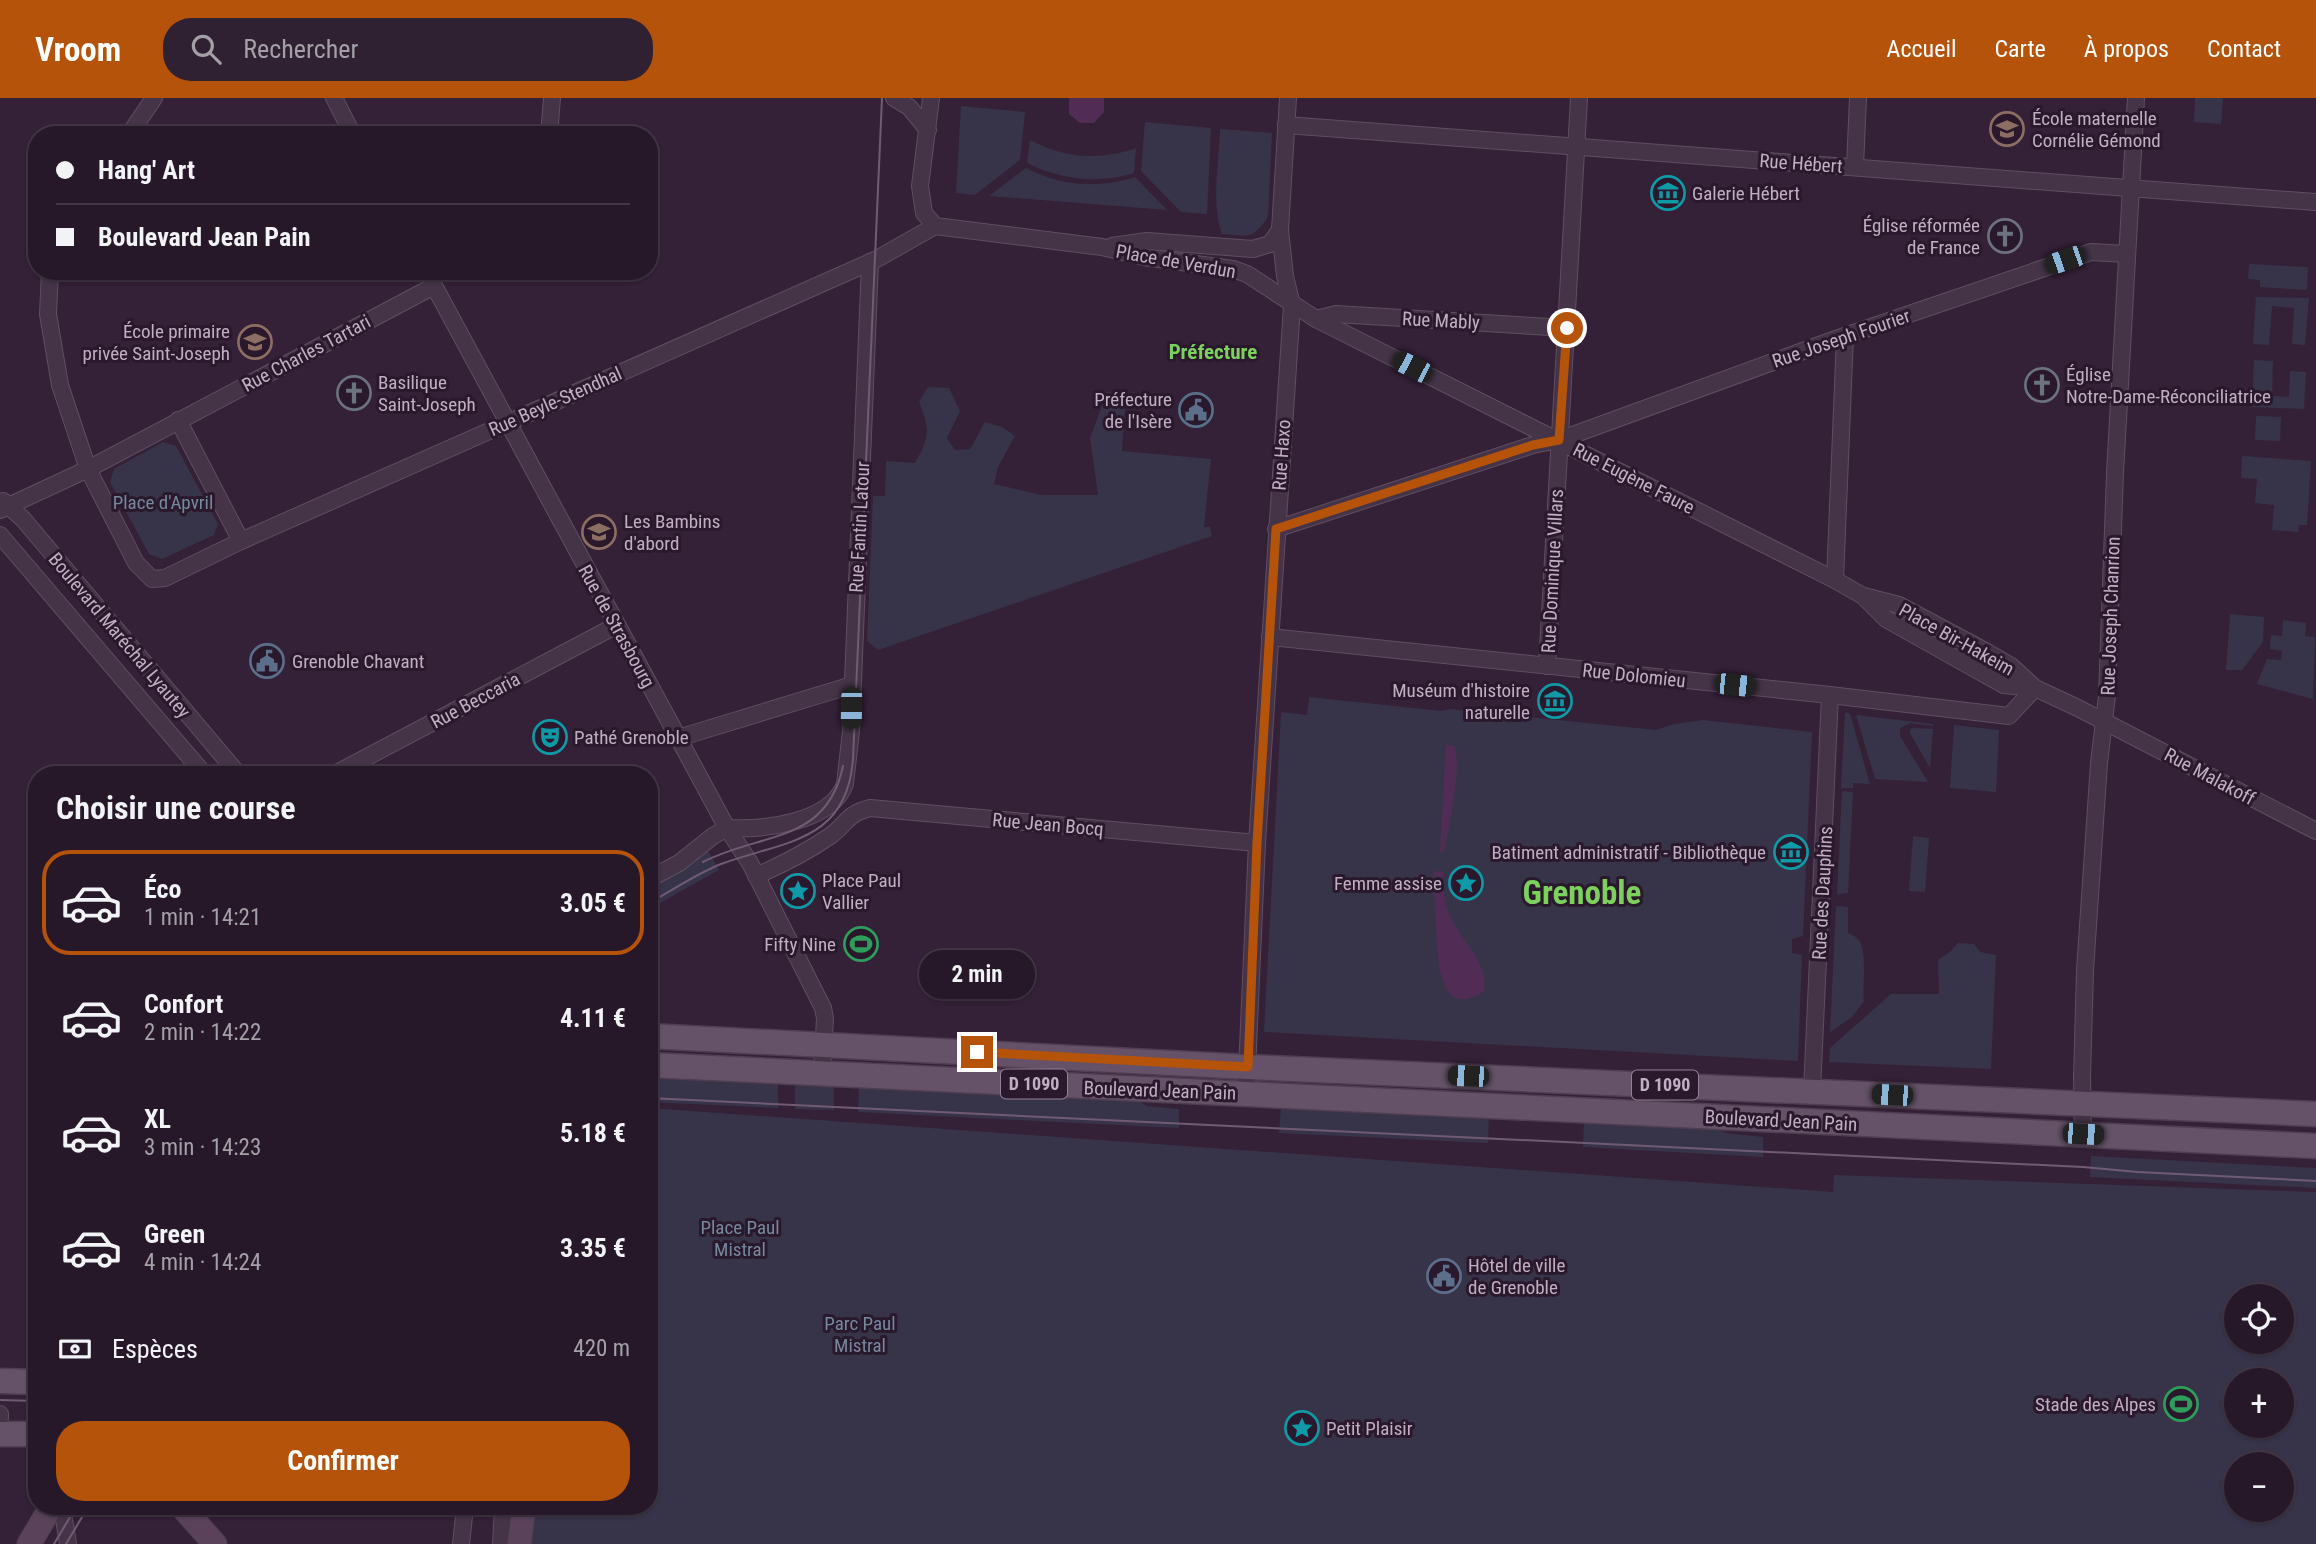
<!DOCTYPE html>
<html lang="fr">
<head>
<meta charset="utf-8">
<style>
	body { margin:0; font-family:"Roboto Condensed",sans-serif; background:#2f2131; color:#f1f3f6; height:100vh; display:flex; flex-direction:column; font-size:26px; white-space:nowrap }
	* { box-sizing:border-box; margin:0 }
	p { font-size:23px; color:#a4a0a8 }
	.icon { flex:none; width:38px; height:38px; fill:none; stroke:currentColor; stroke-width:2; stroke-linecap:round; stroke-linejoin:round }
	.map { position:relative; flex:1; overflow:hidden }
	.details { position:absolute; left:28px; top:668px; width:630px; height:749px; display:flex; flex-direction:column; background:#271829; border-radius:28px; box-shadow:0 2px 5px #0004,0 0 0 2px #433746 }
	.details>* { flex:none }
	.hud { position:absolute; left:28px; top:28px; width:630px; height:154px; border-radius:28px; box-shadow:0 2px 5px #0004,0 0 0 2px #433746; display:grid; align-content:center; height:154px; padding:0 28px; background:#271829 }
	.controls { position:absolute; left:2224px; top:1186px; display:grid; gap:14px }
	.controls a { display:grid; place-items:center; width:70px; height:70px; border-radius:50%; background:#271829; box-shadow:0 2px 5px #0004,0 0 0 2px #433746; font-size:35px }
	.end { position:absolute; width:32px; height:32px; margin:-16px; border:9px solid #b45309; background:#fff; box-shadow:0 0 0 4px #fff }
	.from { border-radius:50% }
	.bubble { position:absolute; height:49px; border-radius:24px; background:#271829; box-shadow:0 2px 5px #0004,0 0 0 2px #433746; font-size:23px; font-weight:700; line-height:49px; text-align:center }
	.car { position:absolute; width:21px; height:42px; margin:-21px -10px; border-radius:9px; box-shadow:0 0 5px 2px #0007; background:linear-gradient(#222 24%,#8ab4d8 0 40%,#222 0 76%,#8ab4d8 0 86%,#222 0) }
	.hud b { display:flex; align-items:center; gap:24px; height:66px; font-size:26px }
	.hud b+b { border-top:2px solid #433746 }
	.hud i { width:18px; height:18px; background:#f1f3f6 }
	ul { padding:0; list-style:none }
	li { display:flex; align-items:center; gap:21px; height:105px; margin:0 14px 10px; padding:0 14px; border:4px solid transparent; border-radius:28px }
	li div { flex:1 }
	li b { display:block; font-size:26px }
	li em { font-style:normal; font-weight:700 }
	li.selected { border-color:#b45309 }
	li>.icon { width:63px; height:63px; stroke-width:1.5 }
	h2 { padding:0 28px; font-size:32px; line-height:84px }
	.pay { display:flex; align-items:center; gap:18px; height:77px; padding:0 28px; font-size:26px }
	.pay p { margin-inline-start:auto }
	.primary-button { display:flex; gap:14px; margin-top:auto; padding:14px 28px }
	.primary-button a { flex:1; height:80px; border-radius:28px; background:#b45309; color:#fff; font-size:28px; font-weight:700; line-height:80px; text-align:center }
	header { display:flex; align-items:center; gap:42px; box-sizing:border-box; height:98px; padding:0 35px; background:#b45309; color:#fff }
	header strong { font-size:33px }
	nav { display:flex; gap:38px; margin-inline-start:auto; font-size:24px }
	.search { width:490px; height:63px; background:#2f2131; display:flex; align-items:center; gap:18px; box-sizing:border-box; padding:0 24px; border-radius:28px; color:#a4a0a8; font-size:26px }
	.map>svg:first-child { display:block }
	.green { fill:#37344a; fill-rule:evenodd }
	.water { fill:#512d55 }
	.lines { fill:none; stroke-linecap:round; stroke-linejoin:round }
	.minor-casing { stroke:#604e62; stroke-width:18 }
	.secondary-casing { stroke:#4f3d51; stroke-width:25 }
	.primary-casing { stroke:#4f3d51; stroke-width:27 }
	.minor { stroke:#453448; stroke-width:16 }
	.secondary { stroke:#59425a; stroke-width:23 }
	.primary { stroke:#655268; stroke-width:24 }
	.tram { stroke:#715b74; stroke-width:2 }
	.route { stroke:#b45309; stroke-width:9 }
	.labels { text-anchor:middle; stroke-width:6; stroke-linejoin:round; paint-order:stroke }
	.shield { fill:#2a192c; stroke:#948196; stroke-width:2 }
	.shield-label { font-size:18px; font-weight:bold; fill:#c2aec4 }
	.poi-label { font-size:19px; fill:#c2aec4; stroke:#2a192c; text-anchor:start }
	.street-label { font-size:19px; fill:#c2aec4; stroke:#2a192c }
	.park-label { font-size:19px; fill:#75899f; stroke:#2a192c }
	.neighbourhood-label { font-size:21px; font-weight:bold; fill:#7bd15c; stroke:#2a192c }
	.town-label { font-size:33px; font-weight:bold; fill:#7bd15c; stroke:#2a192c }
</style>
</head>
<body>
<header>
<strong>Vroom</strong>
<div class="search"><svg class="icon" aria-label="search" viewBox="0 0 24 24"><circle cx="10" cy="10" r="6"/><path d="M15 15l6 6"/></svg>Rechercher</div>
<nav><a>Accueil</a><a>Carte</a><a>À propos</a><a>Contact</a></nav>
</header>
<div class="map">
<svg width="2316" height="1446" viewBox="0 0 2316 1446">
	<rect width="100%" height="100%" fill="#342037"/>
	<!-- green -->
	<g class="green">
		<path d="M2195,0H2223L2221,26L2194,24Z"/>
		<path d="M961,8L1025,14L1020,62L975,97L956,95Z"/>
		<path d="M1145,24L1211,30L1207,116L1181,114L1141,73Z"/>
		<path d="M1220,31L1272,35L1268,119C1252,142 1249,138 1222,136C1211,104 1219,65 1220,31Z"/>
		<path d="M1030,42C1064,60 1099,63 1136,50L1134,75C1098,86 1061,82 1027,65Z"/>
		<path d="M1026,70C1060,88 1098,91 1135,79L1167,112L989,98Z"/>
		<path d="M2249,166L2308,169L2307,192L2260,189V182L2248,181Z"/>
		<path d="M2256,199L2309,200L2305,247L2292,246L2294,210L2272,208L2269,247L2253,246Z"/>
		<path d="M2254,262L2273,263L2272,298L2289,299L2290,273L2306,274L2304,311L2252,309Z"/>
		<path d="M928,289L949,290L960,313L947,340L955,352L970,351L985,324L1002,329L1015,338L998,369L994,386L1042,397H1098L1090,340L1107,294L1126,296L1122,353L1211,361L1204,429H1210L1212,438L878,552L867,543L873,398H885L886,363L915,365C930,339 930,331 919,304Z"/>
		<path d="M2256,318L2281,319L2280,343L2255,342Z"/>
		<path d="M163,344L176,348L218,426L214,437L162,461L149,456L110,384L114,371Z"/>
		<path d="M2242,358L2311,363L2307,427H2299L2298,434L2272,432L2274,407L2255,405L2257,381L2241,380Z"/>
		<path d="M2230,516L2264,519L2263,544L2242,572H2226Z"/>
		<path d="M2283,522L2306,525L2305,538L2315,539L2313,601L2257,586L2267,561L2281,562L2282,553L2270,551L2271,537L2282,538Z"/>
		<path d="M1309,599L1442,613L1450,611L1656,632L1674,626L1703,622L1812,634L1803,838L1792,841V855L1802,857L1798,963L1264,934L1281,614L1307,617Z"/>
		<path d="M1845,614L1850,616L1870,686L1853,685V690H1841Z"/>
		<path d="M1856,617L1933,626V628L1910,625L1900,630V638L1928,684L1875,681Z"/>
		<path d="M1954,627L1999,632L1996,694L1950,690Z"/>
		<path d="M1913,630L1933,631L1930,670L1910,635V631Z"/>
		<path d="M1842,693L1853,694L1848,795L1837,796Z"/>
		<path d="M1913,738L1929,740L1925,794L1909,793Z"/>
		<path d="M707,751L719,772L649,811V789Z"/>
		<path d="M1836,808L1848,809V835C1852,837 1855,838 1858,841C1868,851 1862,888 1864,903L1852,919L1830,934Z"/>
		<path d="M1958,845L1974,846L1980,854L1996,857L1991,971L1829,964L1830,950L1891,896H1939L1938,862L1951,853Z"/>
		<path d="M649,976L778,981V1010L649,1004Z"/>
		<path d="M795,985L834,988V1012L795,1011Z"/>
		<path d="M859,987L1134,1000L1147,1008L1179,1011V1030L858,1014Z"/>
		<path d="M1281,1009L1489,1018L1488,1045L1279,1035Z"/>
		<path d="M649,1010L1833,1094L1834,1077L2316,1094V1446H528L531,1409H649ZM2236,1199H2282V1244H2236ZM2236,1283H2282V1328H2236ZM2236,1367H2282V1412H2236Z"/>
		<path d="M1584,1022L1713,1029L1726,1035L1763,1039V1059L1583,1049Z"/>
		<path d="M2091,1058L2316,1070V1090L2090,1079Z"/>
	</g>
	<!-- water -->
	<g class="water">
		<path d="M1069,0H1104V14L1094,25H1080L1069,16Z"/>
		<path d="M1446,647L1454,648C1463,669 1448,730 1444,755L1440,754Z"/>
		<path d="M1433,773L1443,774C1443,792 1445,812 1455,828C1468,850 1488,866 1484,893C1437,925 1438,855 1436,827C1435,809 1434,791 1433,773Z"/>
	</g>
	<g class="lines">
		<!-- minor casing -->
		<g class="minor-casing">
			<g id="minor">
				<path d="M334,0L353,37"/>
				<path d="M894,0L909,9L928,32"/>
				<path d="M931,0L920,88L924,115L935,128L1102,149L1144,159L1233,171L1247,176L1316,221L1835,482L1863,498L1886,521L1975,571L2004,587L2035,590L2078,610L2316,733"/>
				<path d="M1286,27L2316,104"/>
				<path d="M129,37L154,0"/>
				<path d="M549,37L552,0"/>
				<path d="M1855,69L1858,0"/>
				<path d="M1112,148L1147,143L1253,151L1270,146L1280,132"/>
				<path d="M50,173L48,216L60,287L88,371L136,465L152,481L165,480L241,443L875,162L935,128"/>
				<path d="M426,173L727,730L750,765L823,910L825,920L822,975"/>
				<path d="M1316,221L1336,216L1567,230"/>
				<path d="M178,322L241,443"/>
				<path d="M3,403L23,421L239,677"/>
				<path d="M0,412L88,371L434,188"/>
				<path d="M1276,431L1533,347L1559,342L1833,242L2091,154L2127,156"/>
				<path d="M0,437L205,677"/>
				<path d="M1835,482L1845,238"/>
				<path d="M1864,498L1899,507L1987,554L2011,568L2035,590"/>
				<path d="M1270,539L1830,597L2009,618L2035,590"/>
				<path d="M1547,568L1579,0"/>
				<path d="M678,640L852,587"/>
				<path d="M333,677L617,527"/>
				<path d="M727,730C763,732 831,725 845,686L851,633L870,164"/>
				<path d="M756,778C781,767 807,754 830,738C847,726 846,716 870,710L1257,745"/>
				<path d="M649,781L679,765L713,738L727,730"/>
				<path d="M1812,993L1830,597"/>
				<path d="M1246,995L1257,745L1292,207L1285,178L1280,132L1288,0"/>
				<path d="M2083,1036L2082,979L2085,872L2099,665L2107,598L2115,375L2136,0"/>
				<path d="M0,1316V1320"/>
				<path d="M62,1409L68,1446"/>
				<path d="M461,1446L465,1409"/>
				<path d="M501,1446L503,1409"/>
			</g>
		</g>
		<!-- secondary casing -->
		<g class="secondary-casing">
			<g id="secondary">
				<path d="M182,1409L215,1446"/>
				<path d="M29,1446L51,1409"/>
				<path d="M519,1446L524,1409"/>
			</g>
		</g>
		<!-- primary casing -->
		<g class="primary-casing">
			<g id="primary">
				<path d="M649,938L1248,969L2316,1016"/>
				<path d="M649,967L2316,1048"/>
				<path d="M0,1283L37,1284"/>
				<path d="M0,1336H37"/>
			</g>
		</g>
		<!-- minor -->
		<use href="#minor" class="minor"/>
		<!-- secondary -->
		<use href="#secondary" class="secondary"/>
		<!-- primary -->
		<use href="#primary" class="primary"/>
		<!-- tram -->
		<g class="tram">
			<path d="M703,764C761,734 827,746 843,668"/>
			<path d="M649,805C673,792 696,776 721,766C783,743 847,745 853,661L882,0"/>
			<path d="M649,1000L2083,1069L2138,1074L2316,1083"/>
			<path d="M0,1302L37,1303"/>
			<path d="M54,1446L76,1409"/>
			<path d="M66,1446L88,1409"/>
		</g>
	</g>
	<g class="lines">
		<!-- route -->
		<path class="route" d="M977,954L1248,969L1257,745L1276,431L1533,347L1559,342L1567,230"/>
	</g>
	<!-- icons -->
	<defs>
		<g id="school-ring" transform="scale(1.75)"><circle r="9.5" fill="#2a192c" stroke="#8d6e63" stroke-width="1.5"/><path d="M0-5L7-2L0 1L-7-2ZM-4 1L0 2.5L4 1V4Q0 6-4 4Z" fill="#8d6e63"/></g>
		<g id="museum-ring" transform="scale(1.75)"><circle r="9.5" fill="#2a192c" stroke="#0f9aa8" stroke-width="1.5"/><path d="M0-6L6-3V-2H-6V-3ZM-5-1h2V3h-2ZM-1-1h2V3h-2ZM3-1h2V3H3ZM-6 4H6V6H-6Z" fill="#0f9aa8"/></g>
		<g id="church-ring" transform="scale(1.75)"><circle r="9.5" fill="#2a192c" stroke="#6b7280" stroke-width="1.5"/><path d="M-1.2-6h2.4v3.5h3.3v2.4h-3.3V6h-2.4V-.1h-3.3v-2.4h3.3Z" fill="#6b7280"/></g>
		<g id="civic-ring" transform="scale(1.75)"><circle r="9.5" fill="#2a192c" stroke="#5c6f8a" stroke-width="1.5"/><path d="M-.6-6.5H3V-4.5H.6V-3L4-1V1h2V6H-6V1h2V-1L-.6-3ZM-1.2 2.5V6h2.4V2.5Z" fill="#5c6f8a"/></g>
		<g id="theatre-ring" transform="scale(1.75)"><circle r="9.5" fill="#2a192c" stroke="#0f9aa8" stroke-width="1.5"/><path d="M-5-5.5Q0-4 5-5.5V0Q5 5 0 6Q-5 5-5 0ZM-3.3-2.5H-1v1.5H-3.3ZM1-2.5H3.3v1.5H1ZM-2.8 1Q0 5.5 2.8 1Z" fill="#0f9aa8"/></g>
		<g id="sight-ring" transform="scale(1.75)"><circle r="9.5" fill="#2a192c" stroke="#0f9aa8" stroke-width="1.5"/><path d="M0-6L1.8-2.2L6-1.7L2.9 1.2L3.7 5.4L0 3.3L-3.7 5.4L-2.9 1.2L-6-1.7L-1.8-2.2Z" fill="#0f9aa8"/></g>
		<g id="stadium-ring" transform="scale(1.75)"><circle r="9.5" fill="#2a192c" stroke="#2e9e5b" stroke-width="1.5"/><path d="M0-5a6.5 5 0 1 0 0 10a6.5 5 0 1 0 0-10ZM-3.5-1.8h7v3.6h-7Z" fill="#2e9e5b"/></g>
	</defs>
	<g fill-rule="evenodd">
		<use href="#school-ring" x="2007" y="31"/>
		<use href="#museum-ring" x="1668" y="95"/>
		<use href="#church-ring" x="2005" y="138"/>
		<use href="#school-ring" x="255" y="244"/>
		<use href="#church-ring" x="2042" y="287"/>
		<use href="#church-ring" x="354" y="295"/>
		<use href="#civic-ring" x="1196" y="312"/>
		<use href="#school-ring" x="599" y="434"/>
		<use href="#civic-ring" x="267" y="563"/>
		<use href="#museum-ring" x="1555" y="603"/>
		<use href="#theatre-ring" x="550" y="639"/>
		<use href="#museum-ring" x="1791" y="754"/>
		<use href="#sight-ring" x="1466" y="785"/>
		<use href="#sight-ring" x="798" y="793"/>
		<use href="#stadium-ring" x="861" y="846"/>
		<use href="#civic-ring" x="1444" y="1178"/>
		<use href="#stadium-ring" x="2181" y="1306"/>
		<use href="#sight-ring" x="1302" y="1330"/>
	</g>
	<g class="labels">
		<!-- shield labels -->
		<g class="shield">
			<rect x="1001" y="971.5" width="66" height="29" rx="5"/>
			<rect x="1632" y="972.5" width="66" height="29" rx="5"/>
		</g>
		<g class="shield-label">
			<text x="1034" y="992">D 1090</text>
			<text x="1665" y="993">D 1090</text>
		</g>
		<!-- poi labels -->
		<g class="poi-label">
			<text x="2032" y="27">École maternelle<tspan x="2032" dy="22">Cornélie Gémond</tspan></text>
			<text x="1692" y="102">Galerie Hébert</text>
			<text x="1980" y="134" text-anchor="end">Église réformée<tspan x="1980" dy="22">de France</tspan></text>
			<text x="230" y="240" text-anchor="end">École primaire<tspan x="230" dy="22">privée Saint-Joseph</tspan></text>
			<text x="2066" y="283">Église<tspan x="2066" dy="22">Notre-Dame-Réconciliatrice</tspan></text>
			<text x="378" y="291">Basilique<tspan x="378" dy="22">Saint-Joseph</tspan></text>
			<text x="1172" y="308" text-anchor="end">Préfecture<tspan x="1172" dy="22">de l'Isère</tspan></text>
			<text x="624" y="430">Les Bambins<tspan x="624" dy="22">d'abord</tspan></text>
			<text x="292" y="570">Grenoble Chavant</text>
			<text x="1530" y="599" text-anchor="end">Muséum d'histoire<tspan x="1530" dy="22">naturelle</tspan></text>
			<text x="574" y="646">Pathé Grenoble</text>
			<text x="1766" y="761" text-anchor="end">Batiment administratif - Bibliothèque</text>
			<text x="822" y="789">Place Paul<tspan x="822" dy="22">Vallier</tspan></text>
			<text x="1442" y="792" text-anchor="end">Femme assise</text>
			<text x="836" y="853" text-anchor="end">Fifty Nine</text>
			<text x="1468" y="1174">Hôtel de ville<tspan x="1468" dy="22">de Grenoble</tspan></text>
			<text x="2156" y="1313" text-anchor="end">Stade des Alpes</text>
			<text x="1326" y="1337">Petit Plaisir</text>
		</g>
		<!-- street labels -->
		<g class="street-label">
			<text transform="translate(1801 65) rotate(4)" y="7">Rue Hébert</text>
			<text transform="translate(1176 163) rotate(10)" y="7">Place de Verdun</text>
			<text transform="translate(1441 222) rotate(3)" y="7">Rue Mably</text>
			<text transform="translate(1841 240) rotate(-19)" y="7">Rue Joseph Fourier</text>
			<text transform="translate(306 255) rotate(-28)" y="7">Rue Charles Tartari</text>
			<text transform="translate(555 303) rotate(-24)" y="7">Rue Beyle-Stendhal</text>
			<text transform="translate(1281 357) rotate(-86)" y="7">Rue Haxo</text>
			<text transform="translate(1634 380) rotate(27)" y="7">Rue Eugène Faure</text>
			<text transform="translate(859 429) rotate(-87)" y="7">Rue Fantin Latour</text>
			<text transform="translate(1552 473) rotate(-87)" y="7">Rue Dominique Villars</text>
			<text transform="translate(2110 518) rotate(-88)" y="7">Rue Joseph Chanrion</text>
			<text transform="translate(617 528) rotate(61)" y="7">Rue de Strasbourg</text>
			<text transform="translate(120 537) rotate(50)" y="7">Boulevard Maréchal Lyautey</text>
			<text transform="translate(1957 541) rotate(29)" y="7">Place Bir-Hakeim</text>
			<text transform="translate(1634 577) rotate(6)" y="7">Rue Dolomieu</text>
			<text transform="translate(475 602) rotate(-28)" y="7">Rue Beccaria</text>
			<text transform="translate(2210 678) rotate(28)" y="7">Rue Malakoff</text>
			<text transform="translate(1048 726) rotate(5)" y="7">Rue Jean Bocq</text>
			<text transform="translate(1822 795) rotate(-87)" y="7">Rue des Dauphins</text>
			<text transform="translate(1160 992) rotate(2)" y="7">Boulevard Jean Pain</text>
			<text transform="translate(1781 1022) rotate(3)" y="7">Boulevard Jean Pain</text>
		</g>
		<!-- park labels -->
		<g class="park-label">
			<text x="163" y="411">Place d'Apvril</text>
			<text x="740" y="1136">Place Paul<tspan x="740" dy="22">Mistral</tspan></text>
			<text x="860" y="1232">Parc Paul<tspan x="860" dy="22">Mistral</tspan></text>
		</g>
		<!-- neighbourhood labels -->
		<g class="neighbourhood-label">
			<text x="1213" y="261">Préfecture</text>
		</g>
		<!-- town labels -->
		<g class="town-label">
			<text x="1582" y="806">Grenoble</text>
		</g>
	</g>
</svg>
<div class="controls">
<a><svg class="icon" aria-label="locate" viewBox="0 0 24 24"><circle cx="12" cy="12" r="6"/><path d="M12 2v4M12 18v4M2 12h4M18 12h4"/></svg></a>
<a>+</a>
<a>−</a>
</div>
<i class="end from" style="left:1567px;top:230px"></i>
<i class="end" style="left:977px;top:954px"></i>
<div class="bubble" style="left:919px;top:852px;width:116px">2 min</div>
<i class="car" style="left:2065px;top:162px;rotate:251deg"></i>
<i class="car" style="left:1412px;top:269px;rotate:297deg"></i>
<i class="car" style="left:1735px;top:587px;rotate:96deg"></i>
<i class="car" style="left:851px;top:610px;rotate:181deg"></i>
<i class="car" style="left:1468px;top:978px;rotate:272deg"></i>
<i class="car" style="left:1892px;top:997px;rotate:273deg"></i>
<i class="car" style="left:2083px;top:1036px;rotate:93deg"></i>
<div class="hud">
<b><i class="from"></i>Hang' Art</b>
<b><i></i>Boulevard Jean Pain</b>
</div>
<section class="details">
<h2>Choisir une course</h2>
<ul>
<li class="selected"><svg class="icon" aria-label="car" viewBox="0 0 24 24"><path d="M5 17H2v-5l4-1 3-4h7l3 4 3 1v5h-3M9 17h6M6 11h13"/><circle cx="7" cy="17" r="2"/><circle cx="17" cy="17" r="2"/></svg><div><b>Éco</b><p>1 min · 14:21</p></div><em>3.05 €</em></li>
<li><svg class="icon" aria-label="car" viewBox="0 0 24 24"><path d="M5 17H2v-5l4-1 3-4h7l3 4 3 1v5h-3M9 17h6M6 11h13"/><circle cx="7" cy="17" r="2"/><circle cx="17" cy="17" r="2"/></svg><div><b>Confort</b><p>2 min · 14:22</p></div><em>4.11 €</em></li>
<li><svg class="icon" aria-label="car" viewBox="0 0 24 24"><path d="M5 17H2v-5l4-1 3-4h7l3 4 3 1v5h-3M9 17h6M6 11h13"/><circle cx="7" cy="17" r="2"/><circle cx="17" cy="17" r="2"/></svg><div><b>XL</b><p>3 min · 14:23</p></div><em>5.18 €</em></li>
<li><svg class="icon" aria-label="car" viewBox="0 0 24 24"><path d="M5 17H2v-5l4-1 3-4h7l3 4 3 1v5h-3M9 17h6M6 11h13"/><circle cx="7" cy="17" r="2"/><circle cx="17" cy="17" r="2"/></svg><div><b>Green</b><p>4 min · 14:24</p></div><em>3.35 €</em></li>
</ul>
<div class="pay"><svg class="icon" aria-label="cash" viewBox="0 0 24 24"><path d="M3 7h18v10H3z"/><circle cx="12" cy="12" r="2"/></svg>Espèces<p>420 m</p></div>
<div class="primary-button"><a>Confirmer</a></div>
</section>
</div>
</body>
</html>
